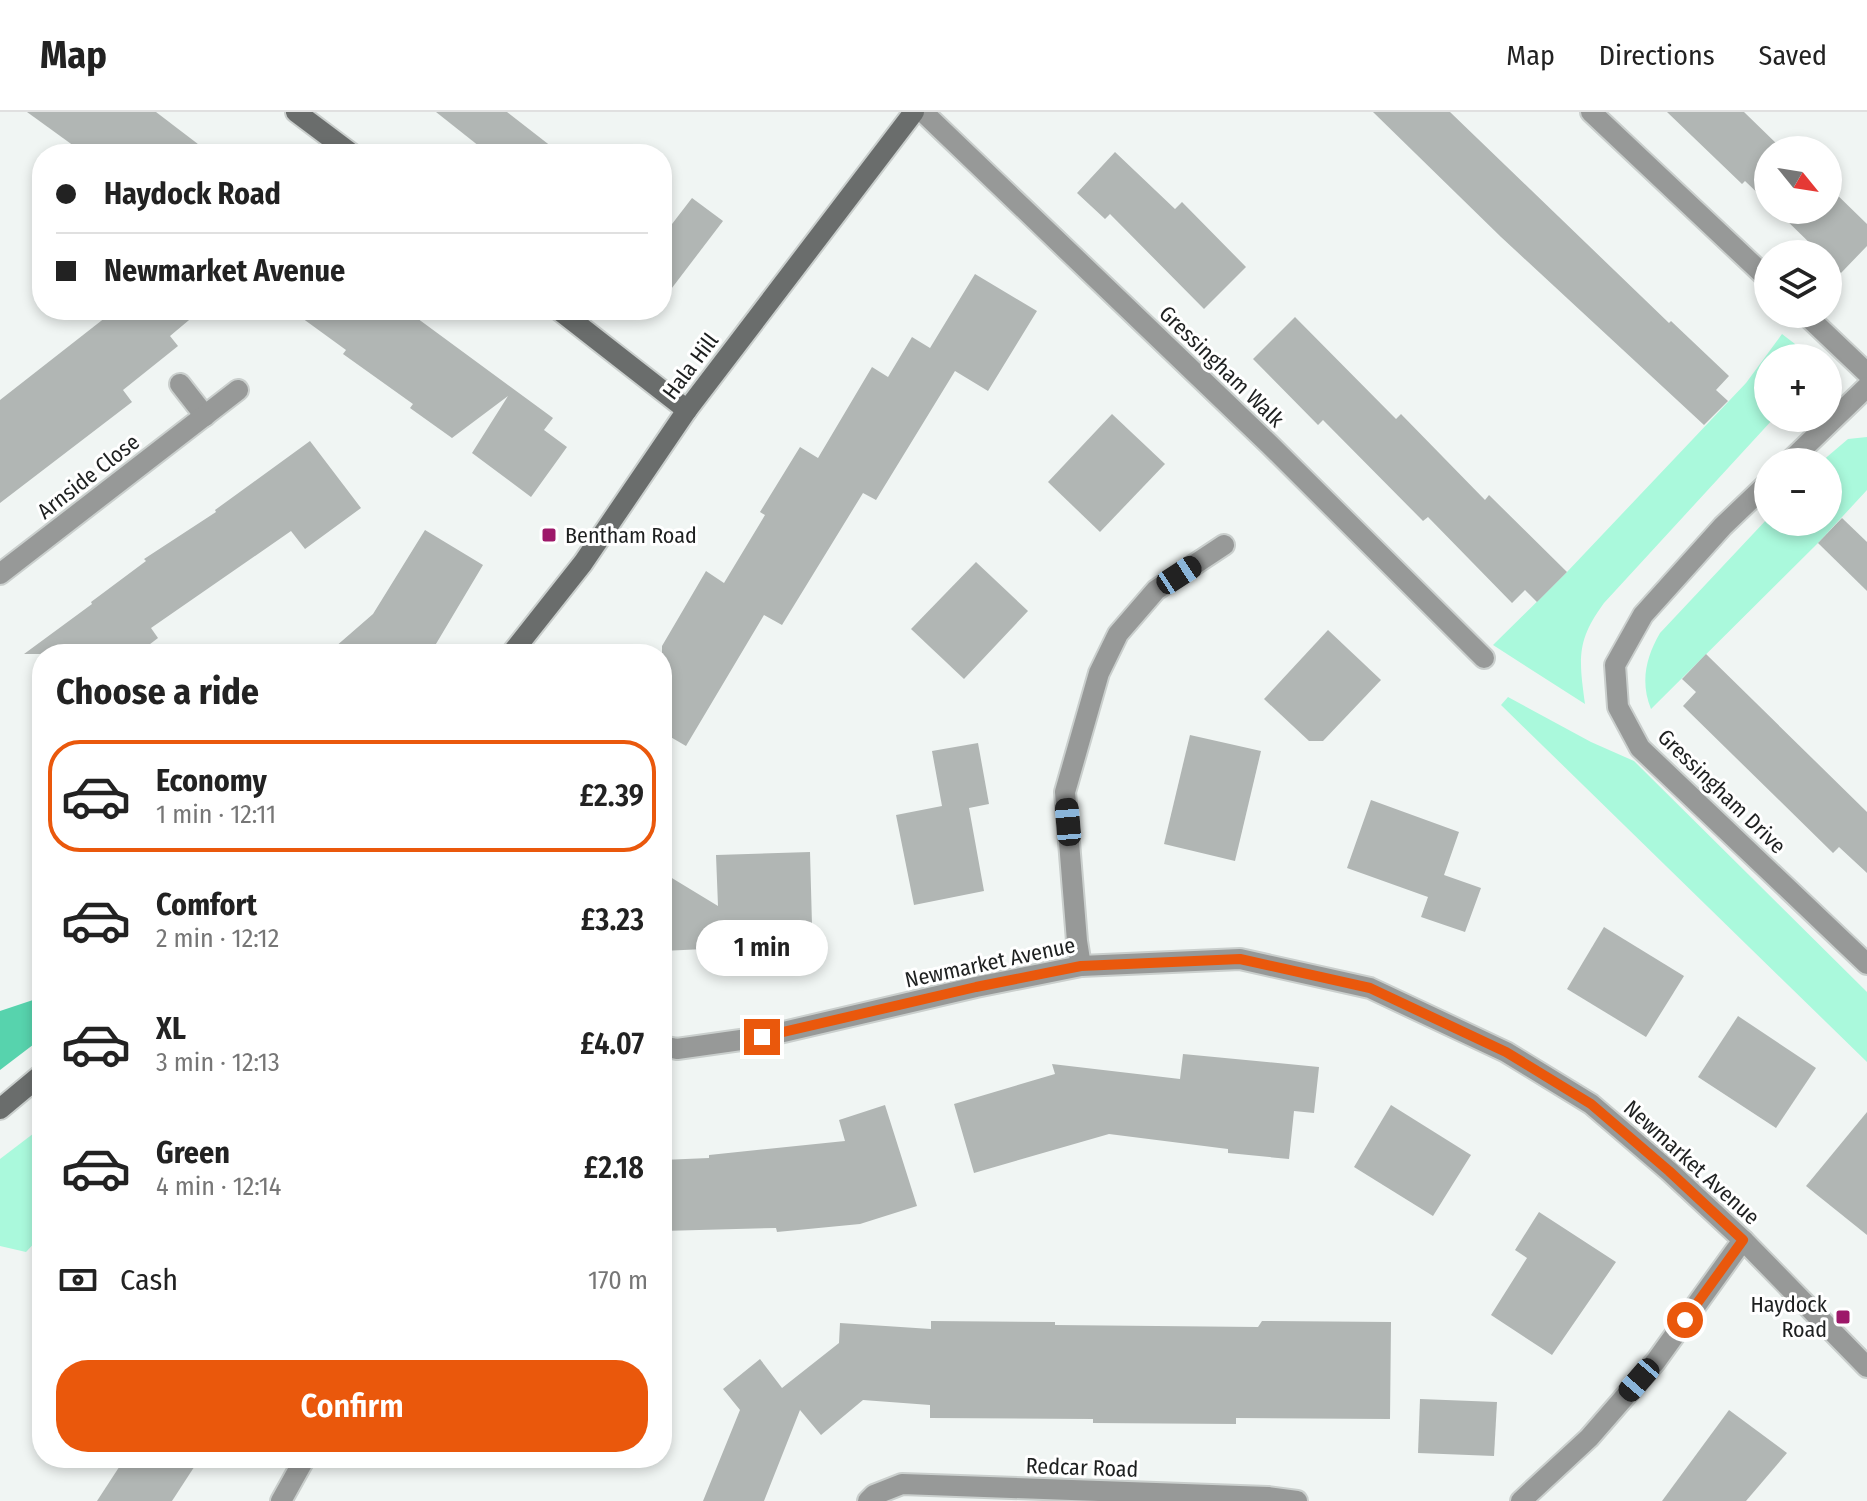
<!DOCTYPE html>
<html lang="en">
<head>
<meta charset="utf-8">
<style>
	body { margin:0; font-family:"Fira Sans Condensed",sans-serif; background:#f6f6f6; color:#222; height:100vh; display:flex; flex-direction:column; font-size:30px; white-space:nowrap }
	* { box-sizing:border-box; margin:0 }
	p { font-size:26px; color:#767676 }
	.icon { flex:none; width:44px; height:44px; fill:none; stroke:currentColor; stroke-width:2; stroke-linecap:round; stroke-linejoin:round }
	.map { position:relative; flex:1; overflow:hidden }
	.drawer { position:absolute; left:32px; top:532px; width:640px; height:824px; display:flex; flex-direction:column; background:#fff; border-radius:32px; box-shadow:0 4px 12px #0003 }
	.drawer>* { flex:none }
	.banner { position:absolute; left:32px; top:32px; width:640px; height:176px; border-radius:32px; box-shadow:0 4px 12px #0003; display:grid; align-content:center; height:176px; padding:0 24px; background:#fff }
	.needle { width:52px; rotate:120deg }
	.fabs { position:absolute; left:1754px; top:24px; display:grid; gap:16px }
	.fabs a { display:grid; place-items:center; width:88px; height:88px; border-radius:50%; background:#fff; box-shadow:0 4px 12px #0003; font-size:40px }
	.end { position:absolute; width:36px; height:36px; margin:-18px; border:10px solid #ea580c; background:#fff; box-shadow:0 0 0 4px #fff }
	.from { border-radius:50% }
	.bubble { position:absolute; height:56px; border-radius:28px; background:#fff; box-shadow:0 4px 12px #0003; font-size:26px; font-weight:600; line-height:56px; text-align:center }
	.car { position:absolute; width:24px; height:48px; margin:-24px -12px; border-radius:10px; box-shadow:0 0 6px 2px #0007; background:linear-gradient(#222 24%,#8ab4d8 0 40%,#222 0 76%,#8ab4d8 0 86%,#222 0) }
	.banner b { display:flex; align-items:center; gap:28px; height:76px; font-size:30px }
	.banner b+b { border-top:2px solid #e0e0e0 }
	.banner i { width:20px; height:20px; background:#222 }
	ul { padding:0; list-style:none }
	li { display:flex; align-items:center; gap:24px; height:112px; margin:0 16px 12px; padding:0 8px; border:4px solid transparent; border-radius:32px }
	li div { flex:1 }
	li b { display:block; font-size:30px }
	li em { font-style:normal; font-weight:600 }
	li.active { border-color:#ea580c }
	li>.icon { width:72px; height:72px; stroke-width:1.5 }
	h2 { padding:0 24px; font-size:36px; line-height:96px }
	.pay { display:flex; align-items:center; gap:20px; height:88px; padding:0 24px; font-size:30px }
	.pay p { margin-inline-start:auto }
	.cta { display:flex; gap:16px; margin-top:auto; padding:16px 24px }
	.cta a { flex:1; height:92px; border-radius:32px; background:#ea580c; color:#fff; font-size:32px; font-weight:600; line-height:92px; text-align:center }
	header { display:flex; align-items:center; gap:48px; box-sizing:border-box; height:112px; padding:0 40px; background:#fff; border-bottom:2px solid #e0e0e0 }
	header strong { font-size:38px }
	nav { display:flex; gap:44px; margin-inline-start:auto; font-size:28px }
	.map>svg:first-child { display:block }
	.green { fill:#aaf9dc }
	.forest { fill:#57d3ad }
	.building { fill:#b1b6b4 }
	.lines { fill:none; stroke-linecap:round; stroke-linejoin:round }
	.street-casing { stroke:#cacfcd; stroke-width:24 }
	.secondary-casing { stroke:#cacfcd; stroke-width:24 }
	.street { stroke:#979998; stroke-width:20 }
	.secondary { stroke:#6a6d6c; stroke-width:20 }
	.route { stroke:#ea580c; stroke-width:10 }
	.poi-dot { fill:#9d1869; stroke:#fff; stroke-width:3 }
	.labels { text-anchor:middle; stroke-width:6; stroke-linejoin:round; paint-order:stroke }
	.street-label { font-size:22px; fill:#1e2020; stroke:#fff }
	.poi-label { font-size:22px; fill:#1e2020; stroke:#fff; text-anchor:start }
</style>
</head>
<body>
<header>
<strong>Map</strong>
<nav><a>Map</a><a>Directions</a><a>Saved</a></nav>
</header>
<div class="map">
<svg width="1867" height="1389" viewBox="0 0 1867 1389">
	<rect width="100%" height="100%" fill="#f0f5f3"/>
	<!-- green -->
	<g class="green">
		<path d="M1782,222L1795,232L1797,246H1768V306H1774L1604,491C1576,529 1579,547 1585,592L1493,533L1567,460L1746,271Z"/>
		<path d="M1867,325V378L1818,431L1651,597C1640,570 1646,545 1660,521L1768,406V410H1828V350H1821L1848,327Z"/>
		<path d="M1508,585L1591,630L1634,649L1867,880V950L1501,593Z"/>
		<path d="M42,1015V1123L26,1140L0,1134V1047Z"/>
	</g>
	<!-- forest -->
	<path class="forest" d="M42,885V926L0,958V899Z"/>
	<!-- building -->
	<g class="building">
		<path d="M27,0H156L211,42H85Z"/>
		<path d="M436,0H507L561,42H489Z"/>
		<path d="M1373,0H1450L1669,211L1671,209L1729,264L1716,278L1728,289L1704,313L1501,125Z"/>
		<path d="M1667,0H1744L1783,38H1768V91L1745,69L1742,72Z"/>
		<path d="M1115,40L1175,97L1182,90L1246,155L1204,197L1110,102L1105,107L1077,81Z"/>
		<path d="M1828,74L1867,112V134L1841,161L1828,148V142H1821L1776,98H1828Z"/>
		<path d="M692,86L723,109L662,189V125Z"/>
		<path d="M975,162L1037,199L988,279L955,259L876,388L863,381L782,513L764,503L686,634L662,620V534L706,459L724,471L765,403L760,400L800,335L818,346L872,255L888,265L912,225L930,236Z"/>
		<path d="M115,198H201L170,224L178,234L123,278L132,290L0,391V288Z"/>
		<path d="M291,198H406L553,306L544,318L567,335L531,385L472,341L508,284L452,326L410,296L413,292L343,242L346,238Z"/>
		<path d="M1295,205L1396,307L1401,302L1485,388L1489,383L1567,460L1537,490L1525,478L1512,491L1428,405L1423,409L1323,308L1318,313L1253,247Z"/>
		<path d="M1112,302L1165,352L1100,420L1048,370Z"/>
		<path d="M310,329L361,396L305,437L291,419L151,516L158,526L137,542H24L92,492L91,490L146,449L144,447L216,400L215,398Z"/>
		<path d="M1842,406L1867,430V479L1818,431Z"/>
		<path d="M425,418L483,453L430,542H327L373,502Z"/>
		<path d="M976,450L1028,499L964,567L911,517Z"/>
		<path d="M1328,518L1381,568L1323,629H1309L1264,587Z"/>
		<path d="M1706,542L1867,700V761L1839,735L1833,741L1683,594L1696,580L1682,567Z"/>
		<path d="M1190,623L1261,639L1235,749L1164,732Z"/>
		<path d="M978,631L989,692L969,696L984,779L914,793L896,703L942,694L932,639Z"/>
		<path d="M1371,688L1459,720L1444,763L1481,776L1465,820L1421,805L1428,785L1347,756Z"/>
		<path d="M810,740L812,813L726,815V836L662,839V760L718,794L716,743Z"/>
		<path d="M1604,815L1684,864L1646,925L1567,877Z"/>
		<path d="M1738,904L1816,956L1776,1016L1698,965Z"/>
		<path d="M1183,942L1319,955L1314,1001L1294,999L1289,1047L1228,1041V1037L1109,1022L974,1061L954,992L1055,962L1052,952L1180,967Z"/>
		<path d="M885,993L917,1094L860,1112L777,1120L776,1116L662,1119V1048L709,1046V1043L845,1029L839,1008Z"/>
		<path d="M1391,993L1471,1043L1433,1104L1354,1055Z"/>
		<path d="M1867,1000V1123L1806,1074Z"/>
		<path d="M1539,1100L1616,1150L1552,1243L1491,1203L1527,1146L1515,1138Z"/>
		<path d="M931,1209L1055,1210V1213L1258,1215L1262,1209L1391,1210L1390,1307L1236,1306V1312L1093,1311V1307L930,1306V1293L863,1288L821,1323L800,1298L764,1389H703L740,1298L723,1277L760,1247L782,1276L839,1231L840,1211L931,1217Z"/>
		<path d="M1420,1287L1497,1290L1494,1344L1418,1341Z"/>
		<path d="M1729,1298L1787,1341L1746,1389H1662Z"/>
		<path d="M125,1346H200L172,1389H97Z"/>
	</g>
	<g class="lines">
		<!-- street casing -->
		<g class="street-casing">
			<g id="street">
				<path d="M923,0L1269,332L1484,546"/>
				<path d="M1591,0L1768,167"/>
				<path d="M1805,202L1867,261"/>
				<path d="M180,272L205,304"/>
				<path d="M1789,350L1867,275"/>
				<path d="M1768,371L1723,414L1643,503L1615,553L1618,595L1640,636L1867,852"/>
				<path d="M0,462L238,278"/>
				<path d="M1081,854L1077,829L1065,680L1099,561L1118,522L1156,478L1224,433"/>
				<path d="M662,934L677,937L762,925L976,875L1081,854L1240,847L1370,876L1506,940L1591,992L1669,1059L1743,1128L1867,1255"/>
				<path d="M281,1389L305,1346"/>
				<path d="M868,1389L874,1383L902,1372L1268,1385L1297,1389"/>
				<path d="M1521,1389L1589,1326L1656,1249L1743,1128"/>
			</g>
		</g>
		<!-- secondary casing -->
		<g class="secondary-casing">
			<g id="secondary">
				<path d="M296,0L352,42"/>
				<path d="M559,198L687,298"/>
				<path d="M511,542L583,451L687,298L914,0"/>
				<path d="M0,997L42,962"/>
			</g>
		</g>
		<!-- street -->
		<use href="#street" class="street"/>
		<!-- secondary -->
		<use href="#secondary" class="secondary"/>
	</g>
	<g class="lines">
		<!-- route -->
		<path class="route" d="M762,925L976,875L1081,854L1240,847L1370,876L1506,940L1591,992L1669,1059L1743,1128L1685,1208"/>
	</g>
	<!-- markers -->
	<g class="poi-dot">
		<rect x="541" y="415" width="16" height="16" rx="4"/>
		<rect x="1835" y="1197" width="16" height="16" rx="4"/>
	</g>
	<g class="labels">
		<!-- street labels -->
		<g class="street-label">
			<text transform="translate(690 254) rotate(-53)" y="8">Hala Hill</text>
			<text transform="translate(1222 254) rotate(44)" y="8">Gressingham Walk</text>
			<text transform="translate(88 364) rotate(-38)" y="8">Arnside Close</text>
			<text transform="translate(1722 679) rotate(44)" y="8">Gressingham Drive</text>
			<text transform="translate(990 850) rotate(-12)" y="8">Newmarket Avenue</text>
			<text transform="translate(1692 1050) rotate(42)" y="8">Newmarket Avenue</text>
			<text transform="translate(1082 1355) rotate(2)" y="8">Redcar Road</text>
		</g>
		<!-- poi labels -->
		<g class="poi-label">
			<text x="565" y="431">Bentham Road</text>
			<text x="1827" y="1200" text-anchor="end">Haydock<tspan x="1827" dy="25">Road</tspan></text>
		</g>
	</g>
</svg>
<div class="fabs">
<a><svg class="needle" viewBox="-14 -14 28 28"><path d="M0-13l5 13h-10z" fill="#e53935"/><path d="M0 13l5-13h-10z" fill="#767676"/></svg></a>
<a><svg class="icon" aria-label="layers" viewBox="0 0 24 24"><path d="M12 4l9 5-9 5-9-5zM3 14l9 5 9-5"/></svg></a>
<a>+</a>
<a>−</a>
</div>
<i class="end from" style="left:1685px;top:1208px"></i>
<i class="end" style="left:762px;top:925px"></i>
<div class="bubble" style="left:696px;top:808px;width:132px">1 min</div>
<i class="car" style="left:1179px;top:463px;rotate:57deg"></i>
<i class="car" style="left:1068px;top:710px;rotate:355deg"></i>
<i class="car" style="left:1639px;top:1268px;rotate:221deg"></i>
<div class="banner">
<b><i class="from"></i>Haydock Road</b>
<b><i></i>Newmarket Avenue</b>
</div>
<section class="drawer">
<h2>Choose a ride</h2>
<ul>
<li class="active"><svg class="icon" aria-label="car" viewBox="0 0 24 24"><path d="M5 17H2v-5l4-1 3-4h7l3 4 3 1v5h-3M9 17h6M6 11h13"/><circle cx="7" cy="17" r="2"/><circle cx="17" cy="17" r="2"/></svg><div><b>Economy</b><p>1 min · 12:11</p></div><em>£2.39</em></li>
<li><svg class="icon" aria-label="car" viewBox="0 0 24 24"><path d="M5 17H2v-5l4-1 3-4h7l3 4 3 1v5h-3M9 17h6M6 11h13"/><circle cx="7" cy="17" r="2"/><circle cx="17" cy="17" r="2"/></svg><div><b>Comfort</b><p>2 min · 12:12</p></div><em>£3.23</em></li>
<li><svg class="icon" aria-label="car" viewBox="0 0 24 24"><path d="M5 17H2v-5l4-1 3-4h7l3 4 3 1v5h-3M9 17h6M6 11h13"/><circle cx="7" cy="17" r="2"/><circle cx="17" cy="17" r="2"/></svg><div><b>XL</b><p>3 min · 12:13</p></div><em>£4.07</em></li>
<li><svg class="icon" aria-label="car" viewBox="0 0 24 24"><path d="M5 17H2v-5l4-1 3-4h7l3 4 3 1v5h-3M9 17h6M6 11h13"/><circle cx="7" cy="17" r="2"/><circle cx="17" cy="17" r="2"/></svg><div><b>Green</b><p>4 min · 12:14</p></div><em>£2.18</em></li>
</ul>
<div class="pay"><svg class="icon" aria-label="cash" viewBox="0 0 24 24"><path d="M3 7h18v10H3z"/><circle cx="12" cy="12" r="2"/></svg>Cash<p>170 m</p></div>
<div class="cta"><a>Confirm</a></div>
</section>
</div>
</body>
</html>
